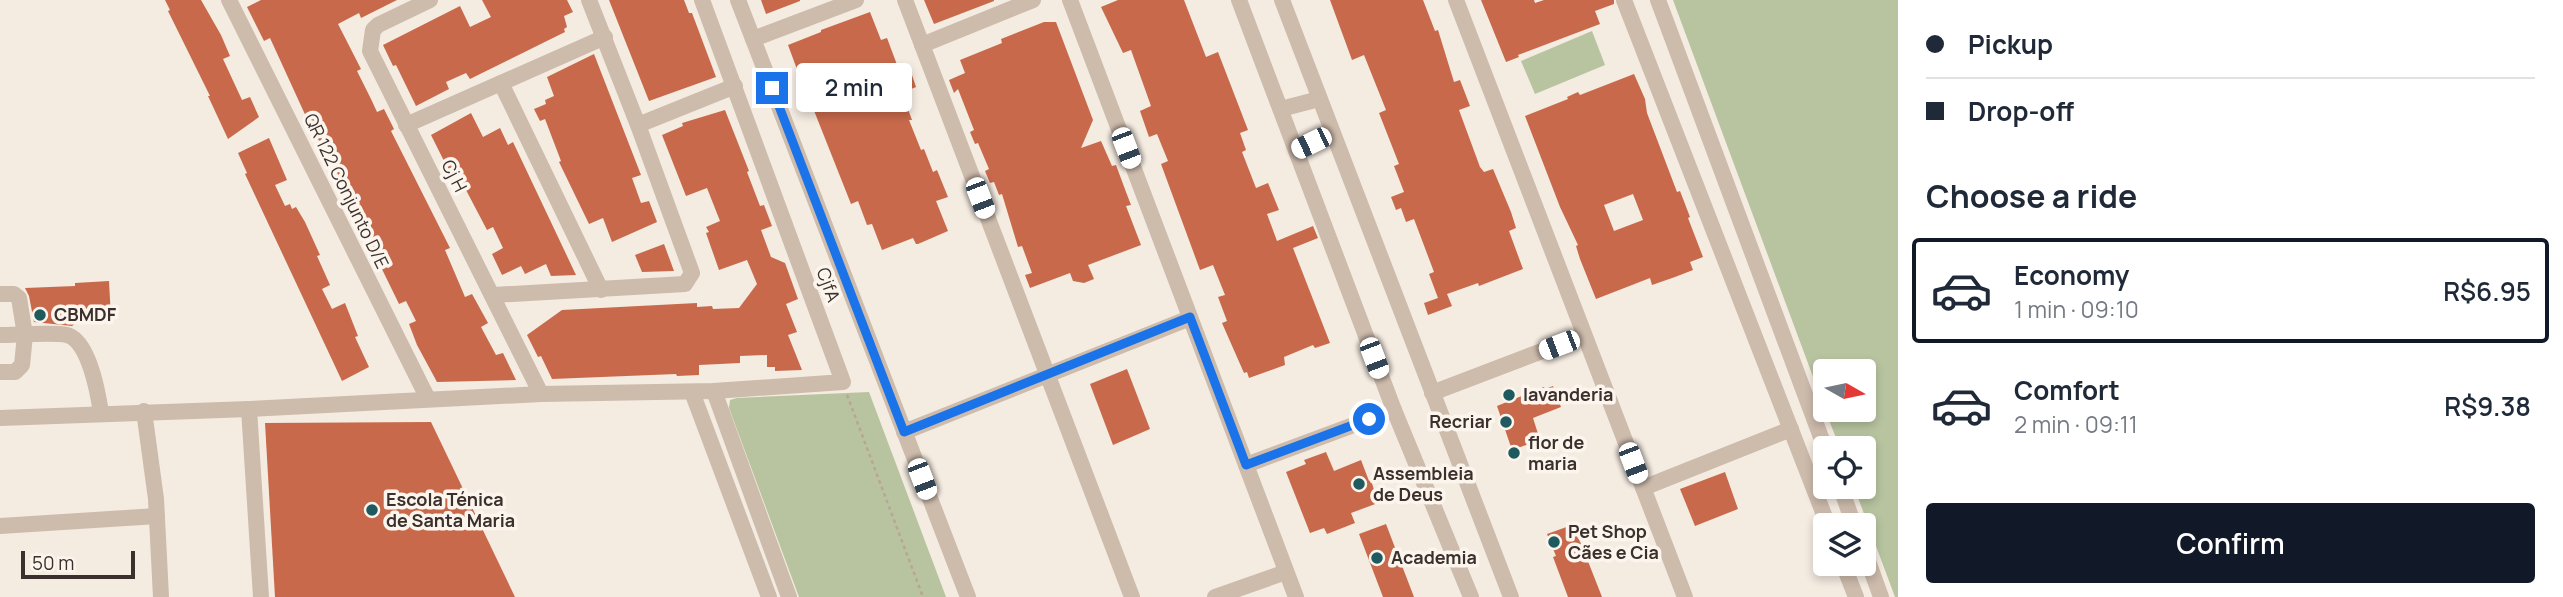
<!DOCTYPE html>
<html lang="en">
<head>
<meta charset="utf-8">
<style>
	body { margin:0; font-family:Manrope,sans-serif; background:#f2f2f3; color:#1f2937; height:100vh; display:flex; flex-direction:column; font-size:26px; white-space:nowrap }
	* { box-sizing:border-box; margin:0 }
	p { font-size:23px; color:#747a83 }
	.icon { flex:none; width:38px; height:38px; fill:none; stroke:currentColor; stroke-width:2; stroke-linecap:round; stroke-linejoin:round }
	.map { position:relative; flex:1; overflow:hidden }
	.drawer { display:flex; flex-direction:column; background:#fff; width:665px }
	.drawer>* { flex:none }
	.hud { display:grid; align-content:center; height:154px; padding:0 28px; background:#fff }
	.needle { width:46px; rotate:99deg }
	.fabs { position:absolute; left:1813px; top:359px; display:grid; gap:14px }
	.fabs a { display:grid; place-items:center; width:63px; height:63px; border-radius:7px; background:#fff; box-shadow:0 4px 10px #0003; font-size:35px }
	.scale { position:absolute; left:21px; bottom:18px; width:114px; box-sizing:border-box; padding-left:7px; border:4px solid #3b302b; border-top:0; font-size:19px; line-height:24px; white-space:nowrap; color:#3b302b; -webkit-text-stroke:5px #fbf5ee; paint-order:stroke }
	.end { position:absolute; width:32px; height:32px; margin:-16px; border:9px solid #1a73e8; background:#fff; box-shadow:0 0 0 4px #fff }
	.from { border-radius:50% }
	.bubble { position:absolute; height:49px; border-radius:7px; background:#fff; box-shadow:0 4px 10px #0003; font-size:23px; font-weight:600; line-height:49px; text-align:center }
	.car { position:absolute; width:21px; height:42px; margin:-21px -10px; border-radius:9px; box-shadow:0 0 5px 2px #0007; background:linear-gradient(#fff 24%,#345 0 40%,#fff 0 76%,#345 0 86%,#fff 0) }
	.hud b { display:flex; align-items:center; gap:24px; height:66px; font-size:26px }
	.hud b+b { border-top:2px solid #e0e1e3 }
	.hud i { width:18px; height:18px; background:#1f2937 }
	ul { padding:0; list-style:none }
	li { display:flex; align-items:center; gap:21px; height:105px; margin:0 14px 10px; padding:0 14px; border:4px solid transparent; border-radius:7px }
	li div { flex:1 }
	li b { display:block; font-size:26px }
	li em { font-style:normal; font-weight:600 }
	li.selected { border-color:#111827 }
	li>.icon { width:63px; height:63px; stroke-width:1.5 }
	h2 { padding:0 28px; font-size:32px; line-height:84px }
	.primary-button { display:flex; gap:14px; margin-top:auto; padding:14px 28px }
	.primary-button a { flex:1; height:80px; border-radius:7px; background:#111827; color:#fff; font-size:28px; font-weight:600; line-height:80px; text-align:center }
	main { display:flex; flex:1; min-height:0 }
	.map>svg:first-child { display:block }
	.green { fill:#b8c4a0 }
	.building { fill:#c8694b; fill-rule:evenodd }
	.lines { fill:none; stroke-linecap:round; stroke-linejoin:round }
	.path { stroke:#b9a596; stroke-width:2.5; stroke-dasharray:3.5 3.5; stroke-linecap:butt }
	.minor { stroke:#cdbbac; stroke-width:16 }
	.route { stroke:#1a73e8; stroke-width:9 }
	.poi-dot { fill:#1f5a5e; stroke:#fbf5ee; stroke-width:2.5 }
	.labels { text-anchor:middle; stroke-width:7; stroke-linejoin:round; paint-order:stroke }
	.street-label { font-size:18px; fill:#3b302b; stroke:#fbf5ee }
	.poi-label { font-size:18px; font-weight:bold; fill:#3b302b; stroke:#fbf5ee; text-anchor:start }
</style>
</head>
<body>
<main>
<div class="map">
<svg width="1898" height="597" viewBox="0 0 1898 597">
	<rect width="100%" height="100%" fill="#f4ebe1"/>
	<!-- green -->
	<g class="green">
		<path d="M1673,0H1898V597H1895L1854,487L1864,486V448H1840L1825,410H1864V371H1825V409Z"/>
		<path d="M1592,31L1605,65L1535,94L1521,61Z"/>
		<path d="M869,392L946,597H799L729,408L730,400L737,398Z"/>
	</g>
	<!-- building -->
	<g class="building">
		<path d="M165,0H201L221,35L230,56L223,59L242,100L250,97L259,117L228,139L208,96H210L168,11L170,10Z"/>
		<path d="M261,0H397L361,18L359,13L338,24L361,69L357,71L371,99L377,112L384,109L394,129L391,131L450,248L445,250L465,297L472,294L488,323L481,327L496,355L503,353L516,380L437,382L417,345L409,324L416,321L406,301L399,304L379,263L376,264L357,223L360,222L341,180L308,121L270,38L264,41L247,7Z"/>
		<path d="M482,0H567L573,12L564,16L567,27L564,29L565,32L470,79L466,73L446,82L449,89L416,106L396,65L393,66L383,45L460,6L470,27L491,17Z"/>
		<path d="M609,0H684L689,13H692L716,77L649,101Z"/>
		<path d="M761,0H800V1L766,14Z"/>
		<path d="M924,0H994V1L934,24Z"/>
		<path d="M1118,0H1184L1206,57L1218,52L1248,130L1240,133L1246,150L1242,152L1256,188L1268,183L1279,210L1267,214L1277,241L1313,226L1318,238L1293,248L1330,343L1315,348L1313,345L1284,357L1285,365L1249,378L1247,372L1244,373L1222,323L1227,321L1218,297L1225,295L1213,265L1200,270L1161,164L1168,161L1157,134L1149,137L1140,111L1151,106L1131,50L1123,53L1101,7Z"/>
		<path d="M1330,0H1423L1435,31L1438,30L1454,82L1460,80L1470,106L1459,110L1480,167L1484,172L1493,169L1511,212L1516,228L1509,231L1523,269L1479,286L1478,283L1447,294L1452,306L1428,315L1424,303L1438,298L1429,274L1434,272L1414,219L1406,222L1401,208L1396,210L1391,197L1404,192L1394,166L1399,164L1379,113L1386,110L1364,55L1352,60Z"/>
		<path d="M1481,0H1534L1535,3L1544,0H1614V4L1595,11L1600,24L1518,55L1519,57L1506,62Z"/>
		<path d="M870,12L881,40L887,38L902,78L912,75L916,87L902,93L912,120H909L921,150L924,149L933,172L937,170L948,197L936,201L948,231L918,244H916L913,238L882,250L872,224L867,225L858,201L851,204L809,98L821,93L812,67L798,72L788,45L821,32V30Z"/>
		<path d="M1044,22H1056L1093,120L1081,148L1101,141L1112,166L1116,165L1126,192L1131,205L1126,206L1141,245L1088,265L1094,279L1084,283L1073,281L1070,273L1030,288L1025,275L1032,273L1022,246L1018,247L1002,194L999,195L994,182L990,183L985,171L989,169L978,143L975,144L970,132L974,130L958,89L954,93L949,80L965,73L960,60L1002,43L1001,39Z"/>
		<path d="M594,54L641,175L632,178L641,203L649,201L657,222L612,242L603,218L589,224L559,162L561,161L545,119L540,121L534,109L546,104L545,100L554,96L547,77Z"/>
		<path d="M1634,74L1645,99L1647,113L1677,192L1680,191L1690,217L1688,218L1703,257L1690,262L1693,270L1675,277L1652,285L1650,278L1596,299L1580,259L1576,246L1578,245L1560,207L1525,116L1568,99L1567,97L1578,92L1580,95ZM1633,194L1643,220L1614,231L1604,205Z"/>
		<path d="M725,110L749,171L747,172L760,206L764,205L772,226L761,230L771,257L785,263L798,299L786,304L797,332L788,335L802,370L775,371V367H767V355L740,356V363L699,365V375L677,376L676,374L552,379L541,356L538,357L527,335L562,310L697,303V307L712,306L713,309L739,308L757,284L747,260L719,270L706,233L709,232L706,227L720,221L707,188L686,196L662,135L683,126L682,123Z"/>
		<path d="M471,113L483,137L500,128L508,145L513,142L576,275L551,276L546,264L525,274L521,266L502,275L492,254L503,248L493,227L487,230L466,190L460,193L431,135Z"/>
		<path d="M269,138L287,180L275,185L285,206L290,204L292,209L296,207L305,222L320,255L317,256L330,285L322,289L332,309L345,303L358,336L355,337L369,367L342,381L245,174L247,173L238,153Z"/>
		<path d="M664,244L674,271L642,272L635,255Z"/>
		<path d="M109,281L111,318L81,319L72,326L34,322L29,296L25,288L75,286V283Z"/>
		<path d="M1127,369L1150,429L1113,445L1090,384Z"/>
		<path d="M1553,386L1561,407L1533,418L1540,440L1512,450L1497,406L1544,387L1545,389Z"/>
		<path d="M431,422L515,597H275L265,423Z"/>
		<path d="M1326,452L1334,471L1361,460L1369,481L1371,480L1378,503L1351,513L1355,523L1327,534L1324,528L1310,533L1286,472L1306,464L1304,460Z"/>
		<path d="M1725,472L1738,509L1695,526L1680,489Z"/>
		<path d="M1386,524L1394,545L1414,597H1383L1359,534Z"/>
		<path d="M1572,525L1582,546L1602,597H1568L1553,557L1556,556L1547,534Z"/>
	</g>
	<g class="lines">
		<!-- path -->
		<path class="path" d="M847,395L923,597"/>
		<!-- minor -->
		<g class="minor">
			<path d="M229,0L428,399"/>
			<path d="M430,0L378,25L373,30L370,51L541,394"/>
			<path d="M738,0L968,597"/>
			<path d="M905,0L1132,597"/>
			<path d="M1070,0L1296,597"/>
			<path d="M1239,0L1394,410L1471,597"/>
			<path d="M1282,0L1511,597"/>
			<path d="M1456,0L1685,597"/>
			<path d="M1624,0L1828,525"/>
			<path d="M1658,0L1825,448"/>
			<path d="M753,39L856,0"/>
			<path d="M922,45L1033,0"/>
			<path d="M501,83L601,290"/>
			<path d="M1281,109L1319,99"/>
			<path d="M406,125L605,37"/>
			<path d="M638,125L735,86"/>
			<path d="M1296,150L1333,136"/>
			<path d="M0,294H14L19,298L25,335L22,365L15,372H0"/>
			<path d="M493,295L685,284L692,273L638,125L589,0"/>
			<path d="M0,335C16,335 54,332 67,335C89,341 98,393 101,413"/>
			<path d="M714,391L789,597"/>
			<path d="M692,392L769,597"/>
			<path d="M1432,393L1584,335"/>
			<path d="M249,409L261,597"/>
			<path d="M144,411L156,499L161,597"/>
			<path d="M0,418L249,409L541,394L714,391L843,382L702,0"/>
			<path d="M904,432L1190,318"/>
			<path d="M1246,465L1394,410"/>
			<path d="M1840,486L1854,525"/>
			<path d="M1643,488L1791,429"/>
			<path d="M0,526L157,516"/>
			<path d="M1864,550L1881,597"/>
			<path d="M1843,564L1856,597"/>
			<path d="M1215,597L1286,572"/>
		</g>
	</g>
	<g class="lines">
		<!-- route -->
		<path class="route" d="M772,88L904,432L1190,317L1246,465L1369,419"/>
	</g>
	<!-- markers -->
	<g class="poi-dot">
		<circle cx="40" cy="315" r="7"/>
		<circle cx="1509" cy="395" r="7"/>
		<circle cx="1506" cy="422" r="7"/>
		<circle cx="1514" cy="453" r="7"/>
		<circle cx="1359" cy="484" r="7"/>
		<circle cx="372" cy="510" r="7"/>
		<circle cx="1554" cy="542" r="7"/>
		<circle cx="1377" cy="558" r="7"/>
	</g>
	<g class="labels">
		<!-- street labels -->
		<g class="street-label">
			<text transform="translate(454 176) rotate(63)" y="6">Cj H</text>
			<text transform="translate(346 191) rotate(64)" y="6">QR 122 Conjunto D/E</text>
			<text transform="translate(828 285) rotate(70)" y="6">CjfA</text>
		</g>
		<!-- poi labels -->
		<g class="poi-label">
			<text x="54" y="321">CBMDF</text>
			<text x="1523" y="401">lavanderia</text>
			<text x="1492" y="428" text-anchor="end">Recriar</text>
			<text x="1528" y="449">flor de<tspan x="1528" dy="21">maria</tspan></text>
			<text x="1373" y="480">Assembleia<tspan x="1373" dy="21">de Deus</tspan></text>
			<text x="386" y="506">Escola Ténica<tspan x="386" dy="21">de Santa Maria</tspan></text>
			<text x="1568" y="538">Pet Shop<tspan x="1568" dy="21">Cães e Cia</tspan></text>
			<text x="1391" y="564">Academia</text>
		</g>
	</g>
</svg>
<div class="fabs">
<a><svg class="needle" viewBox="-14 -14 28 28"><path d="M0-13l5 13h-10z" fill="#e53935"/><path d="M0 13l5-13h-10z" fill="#747a83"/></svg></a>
<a><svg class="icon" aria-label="locate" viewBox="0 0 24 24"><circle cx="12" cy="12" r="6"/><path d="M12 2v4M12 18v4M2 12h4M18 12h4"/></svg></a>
<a><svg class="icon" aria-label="layers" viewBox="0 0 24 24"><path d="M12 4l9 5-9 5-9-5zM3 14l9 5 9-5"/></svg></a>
</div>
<div class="scale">50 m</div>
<i class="end from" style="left:1369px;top:419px"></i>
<i class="end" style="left:772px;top:88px"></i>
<div class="bubble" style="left:796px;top:63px;width:116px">2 min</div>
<i class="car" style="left:1311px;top:143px;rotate:244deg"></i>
<i class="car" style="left:1126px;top:148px;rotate:159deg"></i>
<i class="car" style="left:980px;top:198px;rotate:159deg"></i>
<i class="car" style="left:1559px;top:345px;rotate:249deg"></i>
<i class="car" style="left:1374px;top:358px;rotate:159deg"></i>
<i class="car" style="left:1633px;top:463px;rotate:159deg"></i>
<i class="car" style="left:922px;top:479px;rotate:159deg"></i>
</div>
<section class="drawer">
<div class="hud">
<b><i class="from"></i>Pickup</b>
<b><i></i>Drop-off</b>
</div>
<h2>Choose a ride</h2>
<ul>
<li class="selected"><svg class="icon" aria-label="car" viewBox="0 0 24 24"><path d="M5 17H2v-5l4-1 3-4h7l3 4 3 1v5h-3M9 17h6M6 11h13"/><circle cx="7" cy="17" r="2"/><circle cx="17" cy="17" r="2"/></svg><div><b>Economy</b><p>1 min · 09:10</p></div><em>R$6.95</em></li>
<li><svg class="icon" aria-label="car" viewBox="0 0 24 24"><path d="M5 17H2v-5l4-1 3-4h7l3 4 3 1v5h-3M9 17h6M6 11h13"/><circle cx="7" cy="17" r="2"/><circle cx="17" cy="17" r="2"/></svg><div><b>Comfort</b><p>2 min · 09:11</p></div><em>R$9.38</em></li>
</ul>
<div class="primary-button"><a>Confirm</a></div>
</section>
</main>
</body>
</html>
